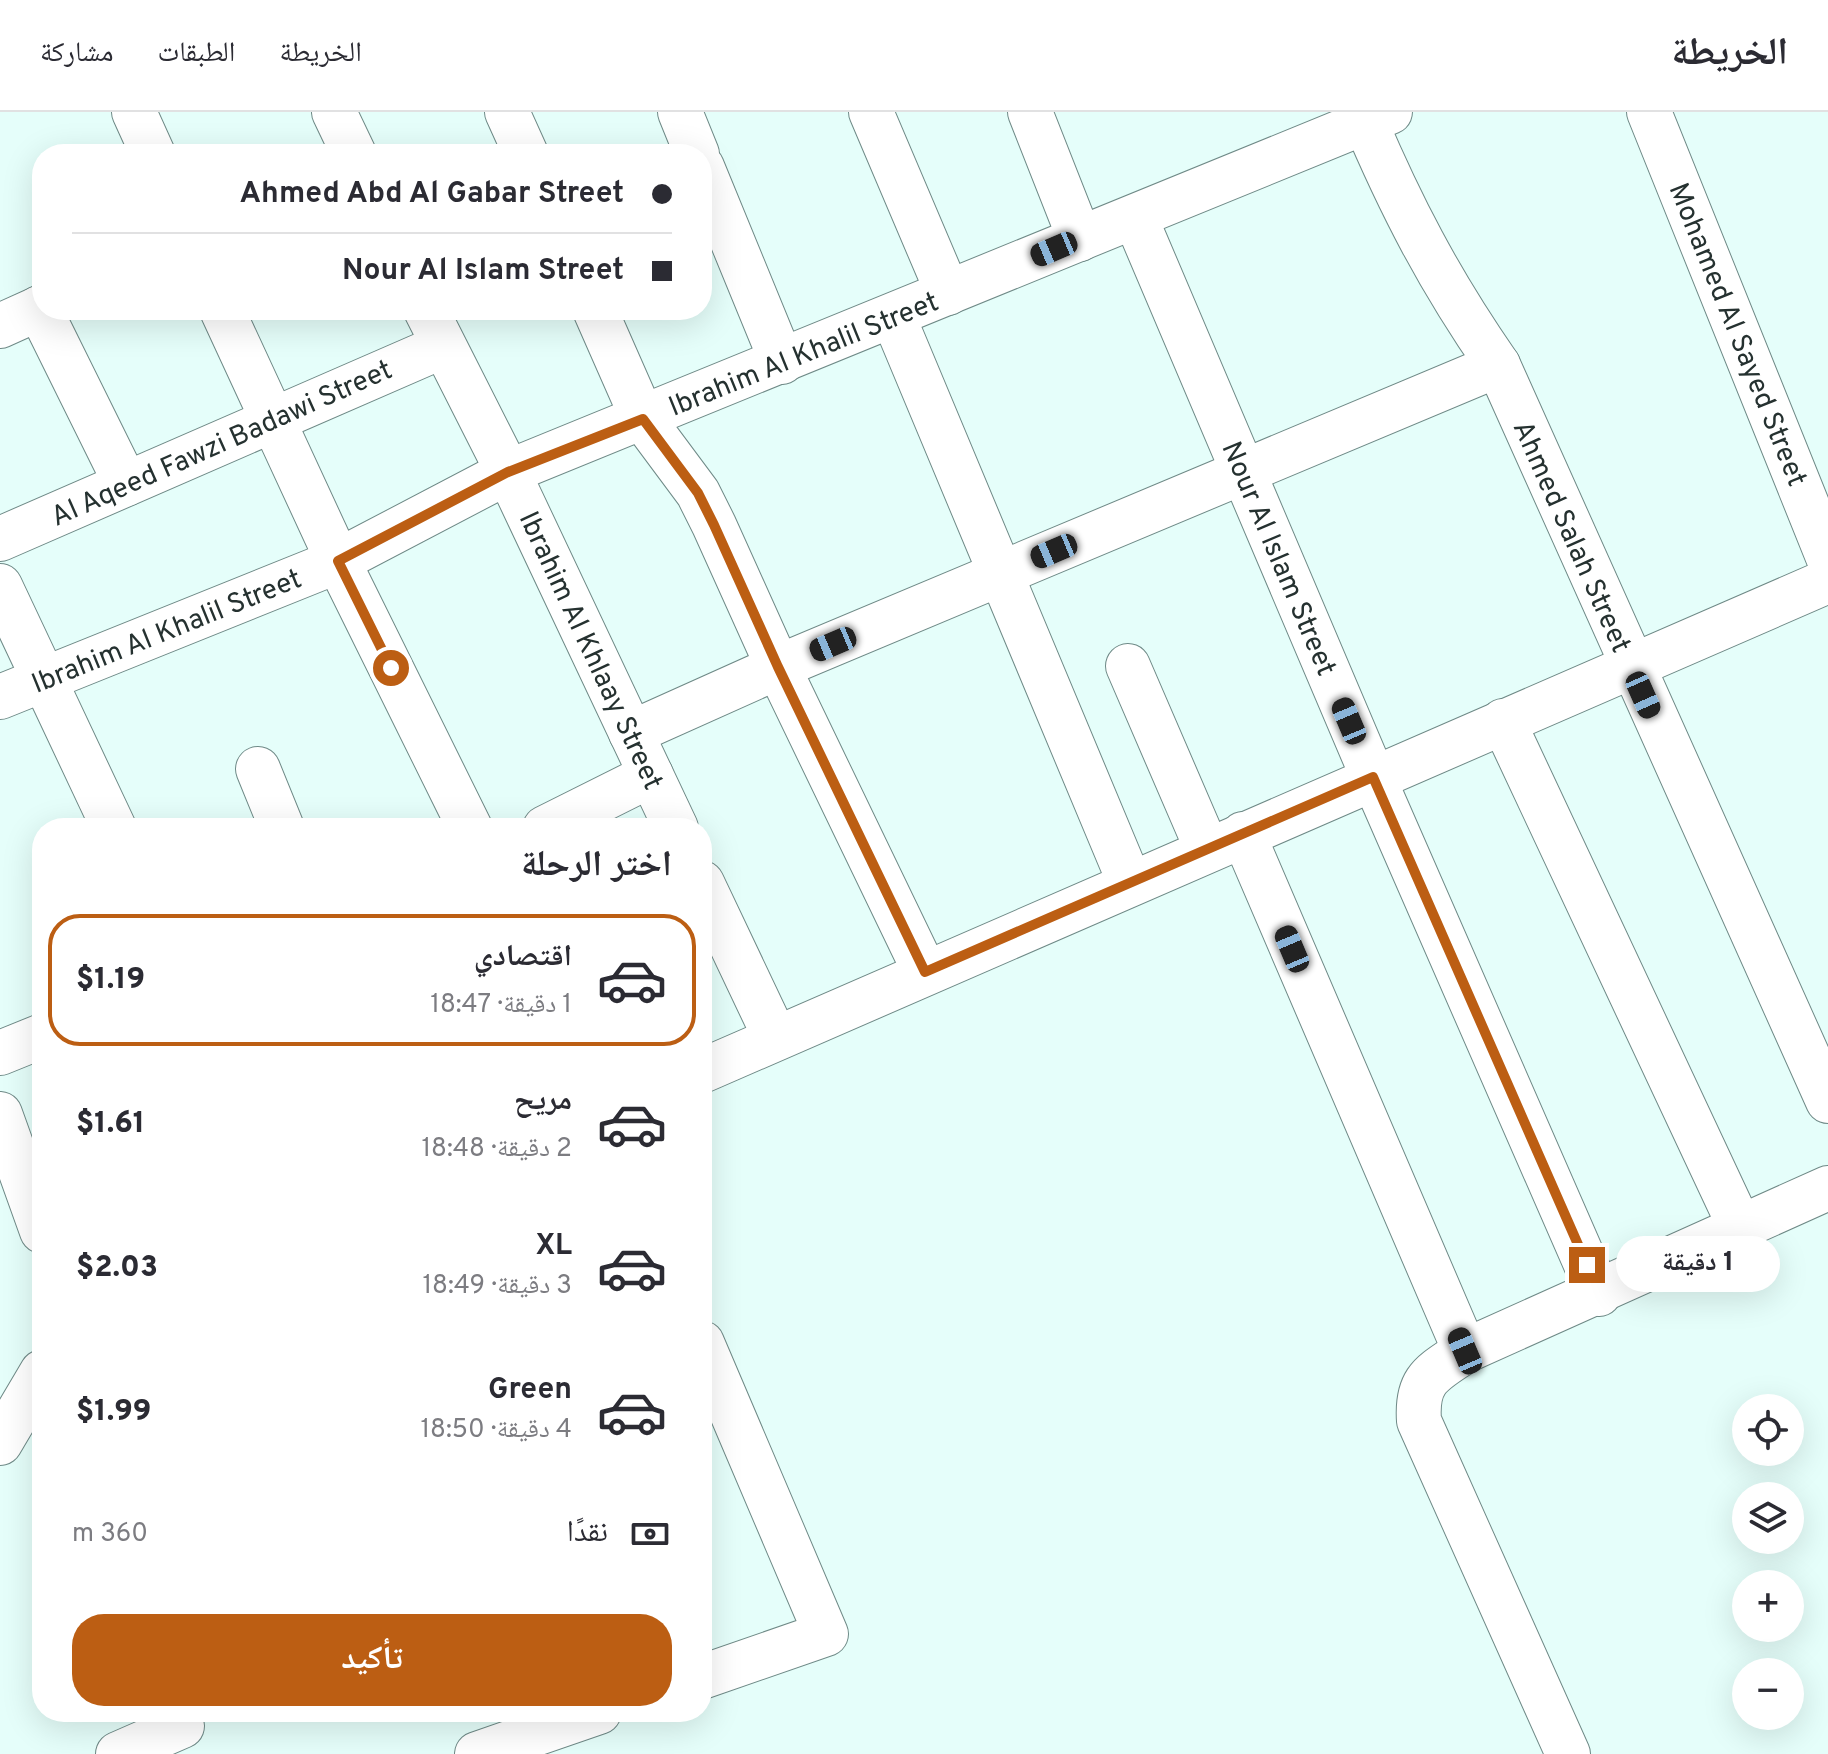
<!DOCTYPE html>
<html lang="ar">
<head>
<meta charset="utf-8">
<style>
	body { margin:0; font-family:Overpass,"Noto Naskh Arabic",sans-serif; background:#f7f7f7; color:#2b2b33; direction:rtl; height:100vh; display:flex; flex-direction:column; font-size:30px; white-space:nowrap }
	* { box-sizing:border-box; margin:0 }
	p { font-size:26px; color:#7c7c81 }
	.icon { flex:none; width:44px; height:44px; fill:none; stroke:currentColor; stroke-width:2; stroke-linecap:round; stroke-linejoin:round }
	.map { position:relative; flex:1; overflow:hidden; direction:ltr }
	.side { position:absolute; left:32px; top:706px; width:680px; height:904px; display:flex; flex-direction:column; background:#fff; border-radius:32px; box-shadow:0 8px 32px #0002; direction:rtl }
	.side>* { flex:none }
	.banner { position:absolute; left:32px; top:32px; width:680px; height:176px; border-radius:32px; box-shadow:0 8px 32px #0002; direction:rtl; display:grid; align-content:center; height:176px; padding:0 40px; background:#fff }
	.buttons { position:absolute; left:1732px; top:1282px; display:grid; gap:16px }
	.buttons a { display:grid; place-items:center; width:72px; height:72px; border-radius:50%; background:#fff; box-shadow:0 8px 32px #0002; font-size:40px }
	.end { position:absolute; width:36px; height:36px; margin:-18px; border:10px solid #bc5e13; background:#fff; box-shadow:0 0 0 4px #fff }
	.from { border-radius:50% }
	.bubble { position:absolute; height:56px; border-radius:28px; background:#fff; box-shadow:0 8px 32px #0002; font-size:26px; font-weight:800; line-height:56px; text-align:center; direction:rtl }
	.car { position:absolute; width:24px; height:48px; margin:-24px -12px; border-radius:10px; box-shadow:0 0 6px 2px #0007; background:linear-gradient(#222 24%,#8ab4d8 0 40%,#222 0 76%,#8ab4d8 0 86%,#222 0) }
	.banner b { display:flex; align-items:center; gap:28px; height:76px; font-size:30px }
	.banner b+b { border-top:2px solid #e1e1e2 }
	.banner i { width:20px; height:20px; background:#2b2b33 }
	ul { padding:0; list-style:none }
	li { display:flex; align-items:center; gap:24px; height:132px; margin:0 16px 12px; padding:0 24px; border:4px solid transparent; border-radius:32px }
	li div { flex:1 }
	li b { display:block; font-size:30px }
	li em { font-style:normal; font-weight:800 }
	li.selected { border-color:#bc5e13 }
	li>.icon { width:72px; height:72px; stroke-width:1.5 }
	h2 { padding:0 40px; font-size:36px; line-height:96px }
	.pay { display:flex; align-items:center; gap:20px; height:88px; padding:0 40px; font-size:30px }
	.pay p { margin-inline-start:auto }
	.cta { display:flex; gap:16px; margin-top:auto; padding:16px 40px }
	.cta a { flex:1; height:92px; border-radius:32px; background:#bc5e13; color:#fff; font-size:32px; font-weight:800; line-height:92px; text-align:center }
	header { display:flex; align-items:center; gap:48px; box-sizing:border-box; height:112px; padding:0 40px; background:#fff; border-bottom:2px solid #e1e1e2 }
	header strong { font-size:38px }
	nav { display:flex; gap:44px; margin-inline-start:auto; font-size:28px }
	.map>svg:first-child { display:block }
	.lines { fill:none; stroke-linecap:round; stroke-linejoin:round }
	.minor-casing { stroke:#6f8a87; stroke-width:46 }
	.minor { stroke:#fff; stroke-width:44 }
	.route { stroke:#bc5e13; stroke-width:10 }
	.labels { text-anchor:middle; stroke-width:8; stroke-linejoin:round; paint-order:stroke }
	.street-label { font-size:28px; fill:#253130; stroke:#fff }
</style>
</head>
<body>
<header>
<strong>الخريطة</strong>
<nav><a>الخريطة</a><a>الطبقات</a><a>مشاركة</a></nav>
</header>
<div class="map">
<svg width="1828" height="1642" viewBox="0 0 1828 1642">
	<rect width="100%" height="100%" fill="#e5fefa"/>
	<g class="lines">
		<!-- minor casing -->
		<g class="minor-casing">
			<g id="minor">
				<path d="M134,0L153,42"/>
				<path d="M334,0L354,42"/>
				<path d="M507,0L526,42"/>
				<path d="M680,0L697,42"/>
				<path d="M871,0L948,181"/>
				<path d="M1030,0L1080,127"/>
				<path d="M1361,0C1401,95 1439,168 1498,253L1828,989"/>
				<path d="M1649,0L1828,445"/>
				<path d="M702,55L782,250"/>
				<path d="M1135,105L1373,665L1599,1182"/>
				<path d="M39,196L126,372"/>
				<path d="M222,198L338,449L470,716"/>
				<path d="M426,198L508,360L676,716"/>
				<path d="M595,198L643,307L698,381L714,413L778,555L925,860"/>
				<path d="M893,204L1130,771"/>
				<path d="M0,214L42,195"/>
				<path d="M0,427L443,234"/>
				<path d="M0,474L114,716"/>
				<path d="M1128,554L1207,737"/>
				<path d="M0,585L338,449L508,360L1390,0"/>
				<path d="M1503,609L1741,1117"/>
				<path d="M631,621L778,555L1498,253"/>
				<path d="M258,657L282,716"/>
				<path d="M545,716L651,663"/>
				<path d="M1243,722L1465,1239"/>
				<path d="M702,771L775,925"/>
				<path d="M0,941L42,924"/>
				<path d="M702,959L1828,469"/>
				<path d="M0,1002L42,1119"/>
				<path d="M702,1231L826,1522L702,1565"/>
				<path d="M0,1331L42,1260"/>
				<path d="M118,1642L182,1614"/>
				<path d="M477,1642L599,1600"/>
				<path d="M1568,1642L1419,1309C1416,1266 1433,1261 1465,1239L1828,1076"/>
			</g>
		</g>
		<!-- minor -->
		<use href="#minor" class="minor"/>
	</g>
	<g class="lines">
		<!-- route -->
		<path class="route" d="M391,556L338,449L508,360L643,307L698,381L714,413L778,555L925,860L1373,665L1587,1153"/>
	</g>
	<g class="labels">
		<!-- street labels -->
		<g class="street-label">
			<text transform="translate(1739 222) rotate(68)" y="10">Mohamed Al Sayed Street</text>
			<text transform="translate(803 241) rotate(-22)" y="10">Ibrahim Al Khalil Street</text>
			<text transform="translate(221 330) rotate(-24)" y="10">Al Aqeed Fawzi Badawi Street</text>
			<text transform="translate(1573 424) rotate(66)" y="10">Ahmed Salah Street</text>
			<text transform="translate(1280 446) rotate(67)" y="10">Nour Al Islam Street</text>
			<text transform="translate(166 518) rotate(-22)" y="10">Ibrahim Al Khalil Street</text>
			<text transform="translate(592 538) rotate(65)" y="10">Ibrahim Al Khlaay Street</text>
		</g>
	</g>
</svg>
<div class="buttons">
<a><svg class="icon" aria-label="locate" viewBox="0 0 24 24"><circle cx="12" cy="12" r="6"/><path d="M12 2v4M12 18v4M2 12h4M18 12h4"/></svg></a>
<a><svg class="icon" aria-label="layers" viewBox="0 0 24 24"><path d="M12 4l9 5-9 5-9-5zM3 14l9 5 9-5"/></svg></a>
<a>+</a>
<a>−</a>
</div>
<i class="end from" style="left:391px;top:556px"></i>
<i class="end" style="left:1587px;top:1153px"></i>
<div class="bubble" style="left:1616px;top:1124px;width:164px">1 دقيقة</div>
<i class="car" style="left:1054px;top:137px;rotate:247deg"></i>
<i class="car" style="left:1054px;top:439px;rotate:247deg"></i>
<i class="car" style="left:833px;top:532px;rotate:247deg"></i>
<i class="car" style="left:1643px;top:583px;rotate:156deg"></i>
<i class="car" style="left:1349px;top:609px;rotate:337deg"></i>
<i class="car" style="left:1292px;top:837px;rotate:337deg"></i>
<i class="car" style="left:1465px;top:1239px;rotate:337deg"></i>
<div class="banner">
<b><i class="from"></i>Ahmed Abd Al Gabar Street</b>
<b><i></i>Nour Al Islam Street</b>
</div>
<section class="side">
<h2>اختر الرحلة</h2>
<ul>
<li class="selected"><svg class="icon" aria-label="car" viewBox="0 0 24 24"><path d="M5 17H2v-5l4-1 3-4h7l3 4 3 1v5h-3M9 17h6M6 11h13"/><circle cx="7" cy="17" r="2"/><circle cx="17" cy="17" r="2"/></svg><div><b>اقتصادي</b><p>1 دقيقة · 18:47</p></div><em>$1.19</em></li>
<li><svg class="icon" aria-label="car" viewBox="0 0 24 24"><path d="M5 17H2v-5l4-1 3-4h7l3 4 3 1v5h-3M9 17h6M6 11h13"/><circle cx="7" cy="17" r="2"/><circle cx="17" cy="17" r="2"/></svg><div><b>مريح</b><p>2 دقيقة · 18:48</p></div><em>$1.61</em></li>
<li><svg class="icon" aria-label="car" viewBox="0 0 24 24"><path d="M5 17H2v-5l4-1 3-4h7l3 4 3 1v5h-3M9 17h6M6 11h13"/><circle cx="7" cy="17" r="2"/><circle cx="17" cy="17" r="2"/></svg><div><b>XL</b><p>3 دقيقة · 18:49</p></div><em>$2.03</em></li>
<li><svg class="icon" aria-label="car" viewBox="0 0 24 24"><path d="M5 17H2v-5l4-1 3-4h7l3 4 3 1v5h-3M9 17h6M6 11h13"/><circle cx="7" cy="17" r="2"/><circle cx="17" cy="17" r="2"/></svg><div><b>Green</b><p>4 دقيقة · 18:50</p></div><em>$1.99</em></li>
</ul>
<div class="pay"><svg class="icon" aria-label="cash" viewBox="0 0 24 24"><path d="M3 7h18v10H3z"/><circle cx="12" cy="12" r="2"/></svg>نقدًا<p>360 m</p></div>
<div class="cta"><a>تأكيد</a></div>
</section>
</div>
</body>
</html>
